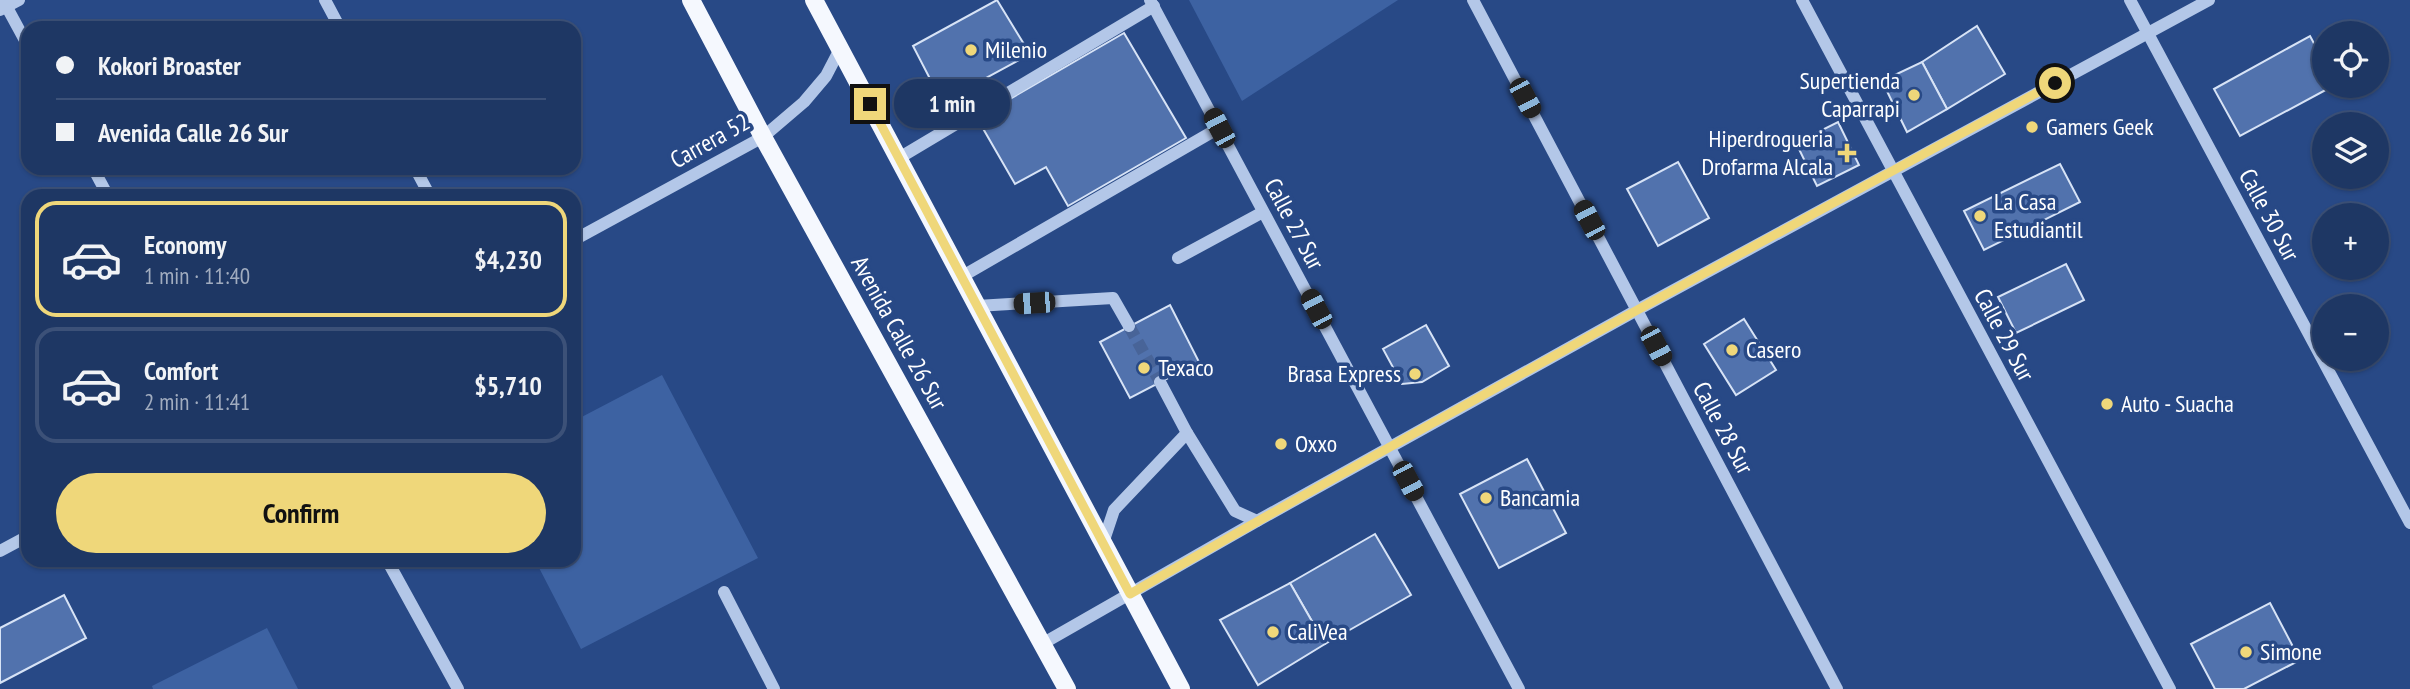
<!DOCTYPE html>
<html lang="en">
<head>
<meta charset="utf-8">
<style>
	body { margin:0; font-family:"PT Sans Narrow",sans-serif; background:#2b426d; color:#f1f3f6; height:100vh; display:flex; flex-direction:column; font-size:26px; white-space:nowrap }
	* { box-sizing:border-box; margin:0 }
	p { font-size:23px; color:#a1acbf }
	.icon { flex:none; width:38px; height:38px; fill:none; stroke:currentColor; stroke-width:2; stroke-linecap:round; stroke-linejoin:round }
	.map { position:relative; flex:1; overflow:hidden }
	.drawer { position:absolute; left:21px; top:189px; width:560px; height:378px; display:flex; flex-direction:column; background:#1e3764; border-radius:21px; box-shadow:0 2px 5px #0004,0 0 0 2px #3c5178 }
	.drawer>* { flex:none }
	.guide { position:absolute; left:21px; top:21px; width:560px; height:154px; border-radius:21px; box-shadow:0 2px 5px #0004,0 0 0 2px #3c5178; display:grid; align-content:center; height:154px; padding:0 35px; background:#1e3764 }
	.tools { position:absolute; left:2312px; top:21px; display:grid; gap:14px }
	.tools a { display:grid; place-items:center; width:77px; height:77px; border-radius:50%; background:#1e3764; box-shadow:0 2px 5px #0004,0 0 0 2px #3c5178; font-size:35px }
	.end { position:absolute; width:32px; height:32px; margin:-16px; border:9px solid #efd77a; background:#111; box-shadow:0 0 0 4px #111 }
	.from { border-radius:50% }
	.bubble { position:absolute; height:49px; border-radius:24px; background:#1e3764; box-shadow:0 2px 5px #0004,0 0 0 2px #3c5178; font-size:23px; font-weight:600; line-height:49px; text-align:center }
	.car { position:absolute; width:21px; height:42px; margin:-21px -10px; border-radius:9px; box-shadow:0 0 5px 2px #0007; background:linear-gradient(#222 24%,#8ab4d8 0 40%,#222 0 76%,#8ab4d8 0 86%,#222 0) }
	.guide b { display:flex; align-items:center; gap:24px; height:66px; font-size:26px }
	.guide b+b { border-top:2px solid #3c5178 }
	.guide i { width:18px; height:18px; background:#f1f3f6 }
	ul { padding:12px 0 0; list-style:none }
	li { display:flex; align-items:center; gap:21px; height:116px; margin:0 14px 10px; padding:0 21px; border:4px solid #3c5178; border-radius:21px }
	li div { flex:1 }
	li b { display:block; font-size:26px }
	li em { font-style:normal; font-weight:600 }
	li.selected { border-color:#efd77a }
	li>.icon { width:63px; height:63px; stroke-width:1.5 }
	.button { display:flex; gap:14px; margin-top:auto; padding:14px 35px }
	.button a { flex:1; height:80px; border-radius:42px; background:#efd77a; color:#111; font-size:28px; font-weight:600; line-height:80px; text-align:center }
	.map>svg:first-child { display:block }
	.green { fill:#3d62a2 }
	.building { fill:#5172ad; stroke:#d7e3f6; stroke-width:2 }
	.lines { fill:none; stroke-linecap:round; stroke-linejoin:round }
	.minor-tunnel { stroke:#486498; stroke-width:12; stroke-dasharray:12 6; stroke-linecap:butt }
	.minor { stroke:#b3c7e8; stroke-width:12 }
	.major { stroke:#f5f8fe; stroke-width:18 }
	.route { stroke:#efd77a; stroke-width:9 }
	.poi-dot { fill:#efd77a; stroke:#284986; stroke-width:2.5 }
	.labels { text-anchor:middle; stroke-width:7; stroke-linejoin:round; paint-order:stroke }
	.poi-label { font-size:24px; fill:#fff; stroke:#284986; text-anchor:start }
	.street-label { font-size:24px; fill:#fff; stroke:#284986 }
</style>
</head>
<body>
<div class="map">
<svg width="2410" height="689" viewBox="0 0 2410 689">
	<rect width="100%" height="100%" fill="#284986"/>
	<!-- green -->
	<g class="green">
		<path d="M1189,0H1398L1242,101Z"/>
		<path d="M662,375L758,558L581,649L535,560H574V421Z"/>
		<path d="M267,628L298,689H153L152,686Z"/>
	</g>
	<!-- building -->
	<g class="building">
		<path d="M997,0L1030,54L942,102L913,46Z"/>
		<path d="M1977,26L2005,74L1947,109L1922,62Z"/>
		<path d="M1124,33L1186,138L1068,206L1046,167L1015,184L977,118Z"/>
		<path d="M2310,36L2324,62V86H2333L2240,136L2214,89Z"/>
		<path d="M1922,62L1947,109L1907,132L1882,81Z"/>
		<path d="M1838,122L1859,165L1817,186L1796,143Z"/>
		<path d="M1678,162L1709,218L1658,246L1627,189Z"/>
		<path d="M2060,164L2080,202L1984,250L1964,211Z"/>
		<path d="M2066,264L2084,300L2016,333L1998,297Z"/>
		<path d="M1170,305L1199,362L1130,398L1100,342Z"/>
		<path d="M1744,319L1776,370L1736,395L1704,344Z"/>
		<path d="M1426,325L1449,366L1422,382L1402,384L1383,349Z"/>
		<path d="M1527,459L1566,533L1499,568L1460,494Z"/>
		<path d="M1375,534L1411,595L1325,644L1290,583Z"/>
		<path d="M1290,583L1325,644L1258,685L1220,620Z"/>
		<path d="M64,595L86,638L0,683V628Z"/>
		<path d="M2270,603L2300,660L2244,689H2215L2191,644Z"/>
	</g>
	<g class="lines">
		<!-- minor-tunnel -->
		<path class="minor-tunnel" d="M1129,326L1160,382"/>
		<!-- minor -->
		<g class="minor">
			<path d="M3,0L28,46"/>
			<path d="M325,0L340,28"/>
			<path d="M1150,0L1519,689"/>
			<path d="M1473,0L1837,689"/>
			<path d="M1802,0L2170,689"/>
			<path d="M2130,0L2410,523"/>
			<path d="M0,10L19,0"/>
			<path d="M899,158L1154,6"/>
			<path d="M93,168L108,196"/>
			<path d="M415,168L430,196"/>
			<path d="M574,240L763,137L804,102L826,76L840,49"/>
			<path d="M1178,258L1263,212"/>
			<path d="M961,277L1219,128"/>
			<path d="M977,306L1113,298L1129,326"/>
			<path d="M1187,433L1235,511L1257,521"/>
			<path d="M1103,543L1114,510L1187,433L1160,382"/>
			<path d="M0,551L28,536"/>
			<path d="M387,560L458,689"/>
			<path d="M724,592L774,689"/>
			<path d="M1042,644L1257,521L1637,310L2209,0"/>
		</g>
		<!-- major -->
		<g class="major">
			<path d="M691,0L763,137L1067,689"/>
			<path d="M814,0L1181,689"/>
		</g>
	</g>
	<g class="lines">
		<!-- route -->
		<path class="route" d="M870,104L1130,594C1435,419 1745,250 2055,83"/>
	</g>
	<!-- markers -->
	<g class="poi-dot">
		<circle cx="971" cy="50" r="7"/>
		<circle cx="1914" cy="95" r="7"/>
		<circle cx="2032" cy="127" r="7"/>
		<path d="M1843.5 142.5h7v7h7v7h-7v7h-7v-7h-7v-7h7z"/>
		<circle cx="1980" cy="216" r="7"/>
		<circle cx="1732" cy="350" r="7"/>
		<circle cx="1144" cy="368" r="7"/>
		<circle cx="1415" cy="374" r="7"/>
		<circle cx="2107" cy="404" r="7"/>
		<circle cx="1281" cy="444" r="7"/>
		<circle cx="1486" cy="498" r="7"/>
		<circle cx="1273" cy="632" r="7"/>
		<circle cx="2246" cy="652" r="7"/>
	</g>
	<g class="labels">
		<!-- poi labels -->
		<g class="poi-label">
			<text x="985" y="58">Milenio</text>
			<text x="1900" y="89" text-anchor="end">Supertienda<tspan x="1900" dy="28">Caparrapi</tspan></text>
			<text x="2046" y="135">Gamers Geek</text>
			<text x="1833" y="147" text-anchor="end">Hiperdrogueria<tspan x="1833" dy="28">Drofarma Alcala</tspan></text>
			<text x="1994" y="210">La Casa<tspan x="1994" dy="28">Estudiantil</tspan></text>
			<text x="1746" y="358">Casero</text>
			<text x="1158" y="376">Texaco</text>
			<text x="1401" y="382" text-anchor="end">Brasa Express</text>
			<text x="2121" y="412">Auto - Suacha</text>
			<text x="1295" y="452">Oxxo</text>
			<text x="1500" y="506">Bancamia</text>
			<text x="1287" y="640">CaliVea</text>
			<text x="2260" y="660">Simone</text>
		</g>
		<!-- street labels -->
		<g class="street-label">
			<text transform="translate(710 141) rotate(-29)" y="8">Carrera 52</text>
			<text transform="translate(2269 215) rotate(62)" y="8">Calle 30 Sur</text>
			<text transform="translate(1294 224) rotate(62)" y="8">Calle 27 Sur</text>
			<text transform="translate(899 333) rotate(61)" y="8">Avenida Calle 26 Sur</text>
			<text transform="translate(2004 335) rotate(62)" y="8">Calle 29 Sur</text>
			<text transform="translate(1723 428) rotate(62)" y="8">Calle 28 Sur</text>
		</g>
	</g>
</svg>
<div class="tools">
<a><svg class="icon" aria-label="locate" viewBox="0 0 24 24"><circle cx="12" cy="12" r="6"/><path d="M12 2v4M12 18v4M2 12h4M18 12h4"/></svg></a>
<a><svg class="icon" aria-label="layers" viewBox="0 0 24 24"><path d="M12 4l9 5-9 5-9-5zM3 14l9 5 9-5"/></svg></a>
<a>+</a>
<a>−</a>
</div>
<i class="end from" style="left:2055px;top:83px"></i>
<i class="end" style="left:870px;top:104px"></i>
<div class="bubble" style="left:894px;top:79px;width:116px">1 min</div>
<i class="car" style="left:1525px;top:98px;rotate:152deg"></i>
<i class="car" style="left:1219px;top:128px;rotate:332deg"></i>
<i class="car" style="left:1589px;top:220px;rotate:332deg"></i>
<i class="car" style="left:1034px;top:303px;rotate:266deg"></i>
<i class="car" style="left:1316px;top:309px;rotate:332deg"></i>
<i class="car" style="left:1656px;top:346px;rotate:152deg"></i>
<i class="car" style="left:1408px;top:481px;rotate:152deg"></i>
<div class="guide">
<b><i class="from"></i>Kokori Broaster</b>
<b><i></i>Avenida Calle 26 Sur</b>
</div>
<section class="drawer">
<ul>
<li class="selected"><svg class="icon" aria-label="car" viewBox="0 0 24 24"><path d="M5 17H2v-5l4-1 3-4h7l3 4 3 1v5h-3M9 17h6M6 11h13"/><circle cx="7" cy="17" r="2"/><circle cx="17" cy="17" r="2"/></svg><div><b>Economy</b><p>1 min · 11:40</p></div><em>$4,230</em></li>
<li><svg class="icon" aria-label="car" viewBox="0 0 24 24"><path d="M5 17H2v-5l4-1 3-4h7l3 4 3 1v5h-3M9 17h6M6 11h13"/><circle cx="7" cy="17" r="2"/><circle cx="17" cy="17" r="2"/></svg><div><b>Comfort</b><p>2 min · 11:41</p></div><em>$5,710</em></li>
</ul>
<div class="button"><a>Confirm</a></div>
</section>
</div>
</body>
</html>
